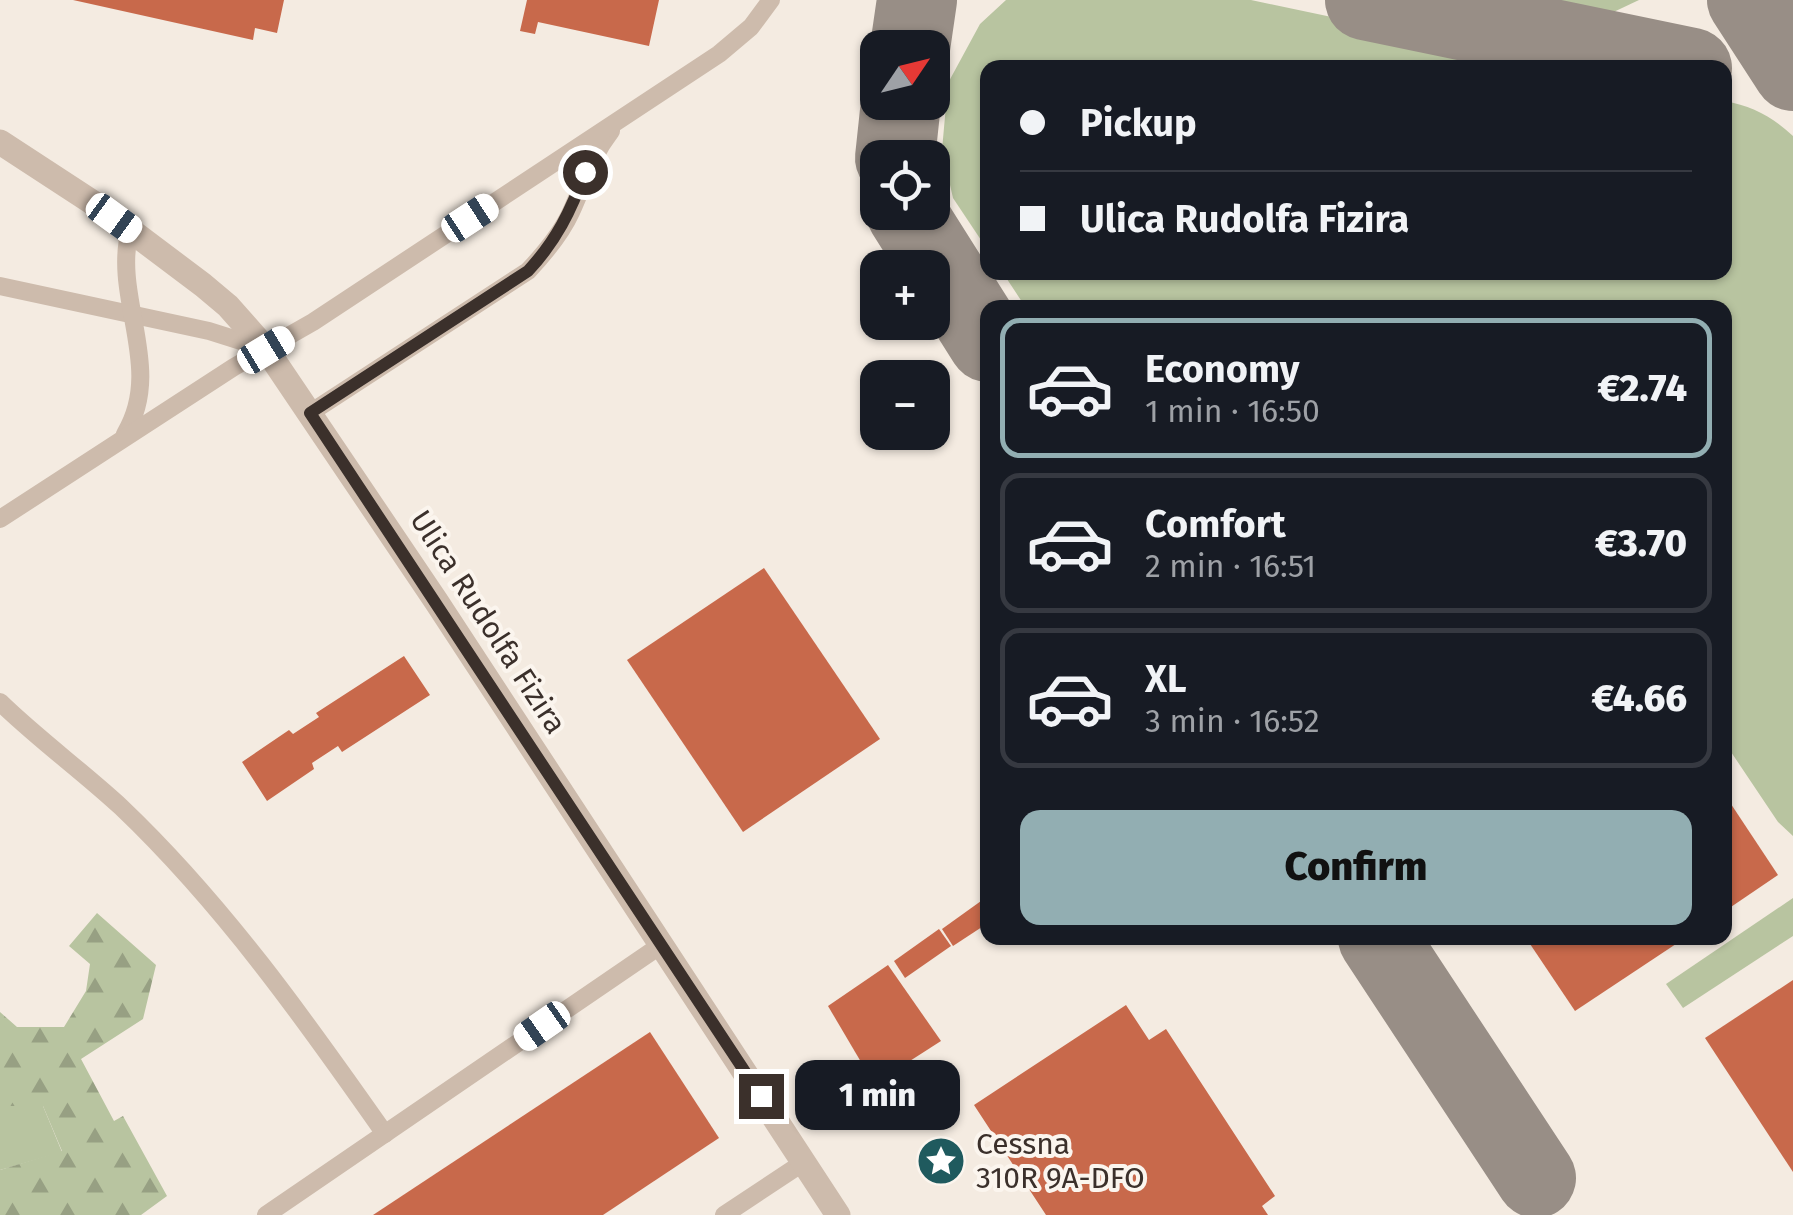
<!DOCTYPE html>
<html lang="en">
<head>
<meta charset="utf-8">
<style>
	body { margin:0; font-family:"Fira Sans",sans-serif; background:#20242c; color:#f1f3f6; height:100vh; display:flex; flex-direction:column; font-size:38px; white-space:nowrap }
	* { box-sizing:border-box; margin:0 }
	p { font-size:32px; color:#9ea1a6 }
	.icon { flex:none; width:55px; height:55px; fill:none; stroke:currentColor; stroke-width:2; stroke-linecap:round; stroke-linejoin:round }
	.map { position:relative; flex:1; overflow:hidden }
	.drawer { position:absolute; left:980px; top:300px; width:752px; height:645px; display:flex; flex-direction:column; background:#171b24; border-radius:20px; box-shadow:0 2px 8px #0004 }
	.drawer>* { flex:none }
	.hud { position:absolute; left:980px; top:60px; width:752px; height:220px; border-radius:20px; box-shadow:0 2px 8px #0004; display:grid; align-content:center; height:220px; padding:0 40px; background:#171b24 }
	.needle { width:65px; rotate:55deg }
	.controls { position:absolute; left:860px; top:30px; display:grid; gap:20px }
	.controls a { display:grid; place-items:center; width:90px; height:90px; border-radius:20px; background:#171b24; box-shadow:0 2px 8px #0004; font-size:50px }
	.end { position:absolute; width:45px; height:45px; margin:-22px; border:12px solid #3b302b; background:#fff; box-shadow:0 0 0 5px #fff }
	.from { border-radius:50% }
	.bubble { position:absolute; height:70px; border-radius:20px; background:#171b24; box-shadow:0 2px 8px #0004; font-size:32px; font-weight:800; line-height:70px; text-align:center }
	.car { position:absolute; width:30px; height:60px; margin:-30px -15px; border-radius:12px; box-shadow:0 0 8px 2px #0007; background:linear-gradient(#fff 24%,#345 0 40%,#fff 0 76%,#345 0 86%,#fff 0) }
	.hud b { display:flex; align-items:center; gap:35px; height:95px; font-size:38px }
	.hud b+b { border-top:2px solid #363941 }
	.hud i { width:25px; height:25px; background:#f1f3f6 }
	ul { padding:18px 0 0; list-style:none }
	li { display:flex; align-items:center; gap:30px; height:140px; margin:0 20px 15px; padding:0 20px; border:5px solid #363941; border-radius:20px }
	li div { flex:1 }
	li b { display:block; font-size:38px }
	li em { font-style:normal; font-weight:800 }
	li.active { border-color:#92aeb2 }
	li>.icon { width:90px; height:90px; stroke-width:1.5 }
	.cta { display:flex; gap:20px; margin-top:auto; padding:20px 40px }
	.cta a { flex:1; height:115px; border-radius:20px; background:#92aeb2; color:#111; font-size:40px; font-weight:800; line-height:115px; text-align:center }
	.map>svg:first-child { display:block }
	.green { fill:#b8c4a0 }
	.forest { fill:url(#forest-firs) }
	.lines { fill:none; stroke-linecap:round; stroke-linejoin:round }
	.taxiway { stroke:#988e86; stroke-width:80 }
	.building { fill:#c8694b }
	.service { stroke:#cdbbac; stroke-width:18 }
	.minor { stroke:#cdbbac; stroke-width:25 }
	.route { stroke:#3b302b; stroke-width:12 }
	.labels { text-anchor:middle; stroke-width:8; stroke-linejoin:round; paint-order:stroke }
	.street-label { font-size:30px; fill:#3b302b; stroke:#fbf5ee }
	.poi-label { font-size:30px; fill:#3b302b; stroke:#fbf5ee; text-anchor:start }
</style>
</head>
<body>
<div class="map">
<svg width="1793" height="1215" viewBox="0 0 1793 1215">
	<defs>
		<pattern id="forest-firs" width="22" height="20" patternUnits="userSpaceOnUse" patternTransform="scale(2.5)"><rect width="22" height="20" fill="#b8c4a0"/><path d="M5 1l3.5 6h-7zM16 11l3.5 6h-7z" fill="#97a083"/></pattern>
	</defs>
	<rect width="100%" height="100%" fill="#f4ebe1"/>
	<!-- green -->
	<g class="green">
		<path d="M1006,0H1251L1568,67L988,68L987,249L953,198L942,150L948,83L980,24Z"/>
		<path d="M1520,0H1639L1603,17Z"/>
		<path d="M1725,101C1752,106 1773,117 1793,136V836L1778,822L1725,743V308H1026L1003,273L1725,272Z"/>
		<path d="M1793,898V936L1683,1008L1666,984Z"/>
		<path d="M0,1106H43L62,1152L0,1170Z"/>
	</g>
	<!-- forest -->
	<path class="forest" d="M97,913L156,965L143,1019L81,1059L114,1121L123,1116L167,1196L141,1215H0V1170L62,1151L43,1106H0V1012L17,1027H64L86,991L90,964L69,946Z"/>
	<g class="lines">
		<!-- taxiway -->
		<g class="taxiway">
			<path d="M1365,0L1692,68"/>
			<path d="M1747,0L1793,71"/>
			<path d="M910,48L917,0"/>
			<path d="M895,158L901,102"/>
			<path d="M906,212L988,342"/>
			<path d="M1378,938L1536,1178"/>
		</g>
	</g>
	<!-- building -->
	<g class="building">
		<path d="M73,0H284L277,33L255,28L253,40Z"/>
		<path d="M527,0H659L649,46L538,22L535,34L520,31Z"/>
		<path d="M764,568L880,739L743,832L627,660Z"/>
		<path d="M404,656L430,695L342,752L338,746L312,763L314,769L267,801L242,762L289,730L293,734L319,717L316,713Z"/>
		<path d="M1725,795L1778,875L1725,911Z"/>
		<path d="M988,896V923L953,946L942,929Z"/>
		<path d="M939,929L951,946L905,978L894,961Z"/>
		<path d="M1526,938H1685L1575,1011Z"/>
		<path d="M888,965L941,1041L874,1084L828,1006Z"/>
		<path d="M1793,980V1172L1705,1038Z"/>
		<path d="M1126,1005L1149,1040L1166,1029L1275,1196L1262,1206L1268,1215H1046L974,1105Z"/>
		<path d="M650,1032L719,1138L603,1215H373Z"/>
	</g>
	<g class="lines">
		<!-- service -->
		<g class="service">
			<path d="M0,286L209,331L266,349"/>
			<path d="M310,413L528,271C545,253 561,234 571,212C585,182 590,158 611,131"/>
			<path d="M125,434C165,367 112,299 130,230"/>
			<path d="M0,519L234,367L313,322L719,54L751,27L771,0"/>
			<path d="M0,702C38,739 82,771 121,807C223,904 305,1020 385,1134"/>
			<path d="M266,1215L661,945"/>
			<path d="M724,1215L804,1162"/>
		</g>
		<!-- minor -->
		<path class="minor" d="M0,142L98,206L203,285L228,306L266,349L436,601L838,1215"/>
	</g>
	<g class="lines">
		<!-- route -->
		<path class="route" d="M585,172C571,211 556,241 528,271L310,413L761,1096"/>
	</g>
	<!-- icons -->
	<defs>
		<g id="sight-disc" transform="scale(2.5)"><circle r="9.5" fill="#1f5a5e" stroke="#fbf5ee"/><path d="M0-6L1.8-2.2L6-1.7L2.9 1.2L3.7 5.4L0 3.3L-3.7 5.4L-2.9 1.2L-6-1.7L-1.8-2.2Z" fill="#fff"/></g>
	</defs>
	<g fill-rule="evenodd">
		<use href="#sight-disc" x="941" y="1161"/>
	</g>
	<g class="labels">
		<!-- street labels -->
		<g class="street-label">
			<text transform="translate(488 622) rotate(57)" y="10">Ulica Rudolfa Fizira</text>
		</g>
		<!-- poi labels -->
		<g class="poi-label">
			<text x="976" y="1154">Cessna<tspan x="976" dy="34">310R 9A-DFO</tspan></text>
		</g>
	</g>
</svg>
<div class="controls">
<a><svg class="needle" viewBox="-14 -14 28 28"><path d="M0-13l5 13h-10z" fill="#e53935"/><path d="M0 13l5-13h-10z" fill="#9ea1a6"/></svg></a>
<a><svg class="icon" aria-label="locate" viewBox="0 0 24 24"><circle cx="12" cy="12" r="6"/><path d="M12 2v4M12 18v4M2 12h4M18 12h4"/></svg></a>
<a>+</a>
<a>−</a>
</div>
<i class="end from" style="left:585px;top:172px"></i>
<i class="end" style="left:761px;top:1096px"></i>
<div class="bubble" style="left:795px;top:1060px;width:165px">1 min</div>
<i class="car" style="left:114px;top:218px;rotate:126deg"></i>
<i class="car" style="left:470px;top:218px;rotate:57deg"></i>
<i class="car" style="left:266px;top:350px;rotate:59deg"></i>
<i class="car" style="left:542px;top:1026px;rotate:235deg"></i>
<div class="hud">
<b><i class="from"></i>Pickup</b>
<b><i></i>Ulica Rudolfa Fizira</b>
</div>
<section class="drawer">
<ul>
<li class="active"><svg class="icon" aria-label="car" viewBox="0 0 24 24"><path d="M5 17H2v-5l4-1 3-4h7l3 4 3 1v5h-3M9 17h6M6 11h13"/><circle cx="7" cy="17" r="2"/><circle cx="17" cy="17" r="2"/></svg><div><b>Economy</b><p>1 min · 16:50</p></div><em>€2.74</em></li>
<li><svg class="icon" aria-label="car" viewBox="0 0 24 24"><path d="M5 17H2v-5l4-1 3-4h7l3 4 3 1v5h-3M9 17h6M6 11h13"/><circle cx="7" cy="17" r="2"/><circle cx="17" cy="17" r="2"/></svg><div><b>Comfort</b><p>2 min · 16:51</p></div><em>€3.70</em></li>
<li><svg class="icon" aria-label="car" viewBox="0 0 24 24"><path d="M5 17H2v-5l4-1 3-4h7l3 4 3 1v5h-3M9 17h6M6 11h13"/><circle cx="7" cy="17" r="2"/><circle cx="17" cy="17" r="2"/></svg><div><b>XL</b><p>3 min · 16:52</p></div><em>€4.66</em></li>
</ul>
<div class="cta"><a>Confirm</a></div>
</section>
</div>
</body>
</html>
